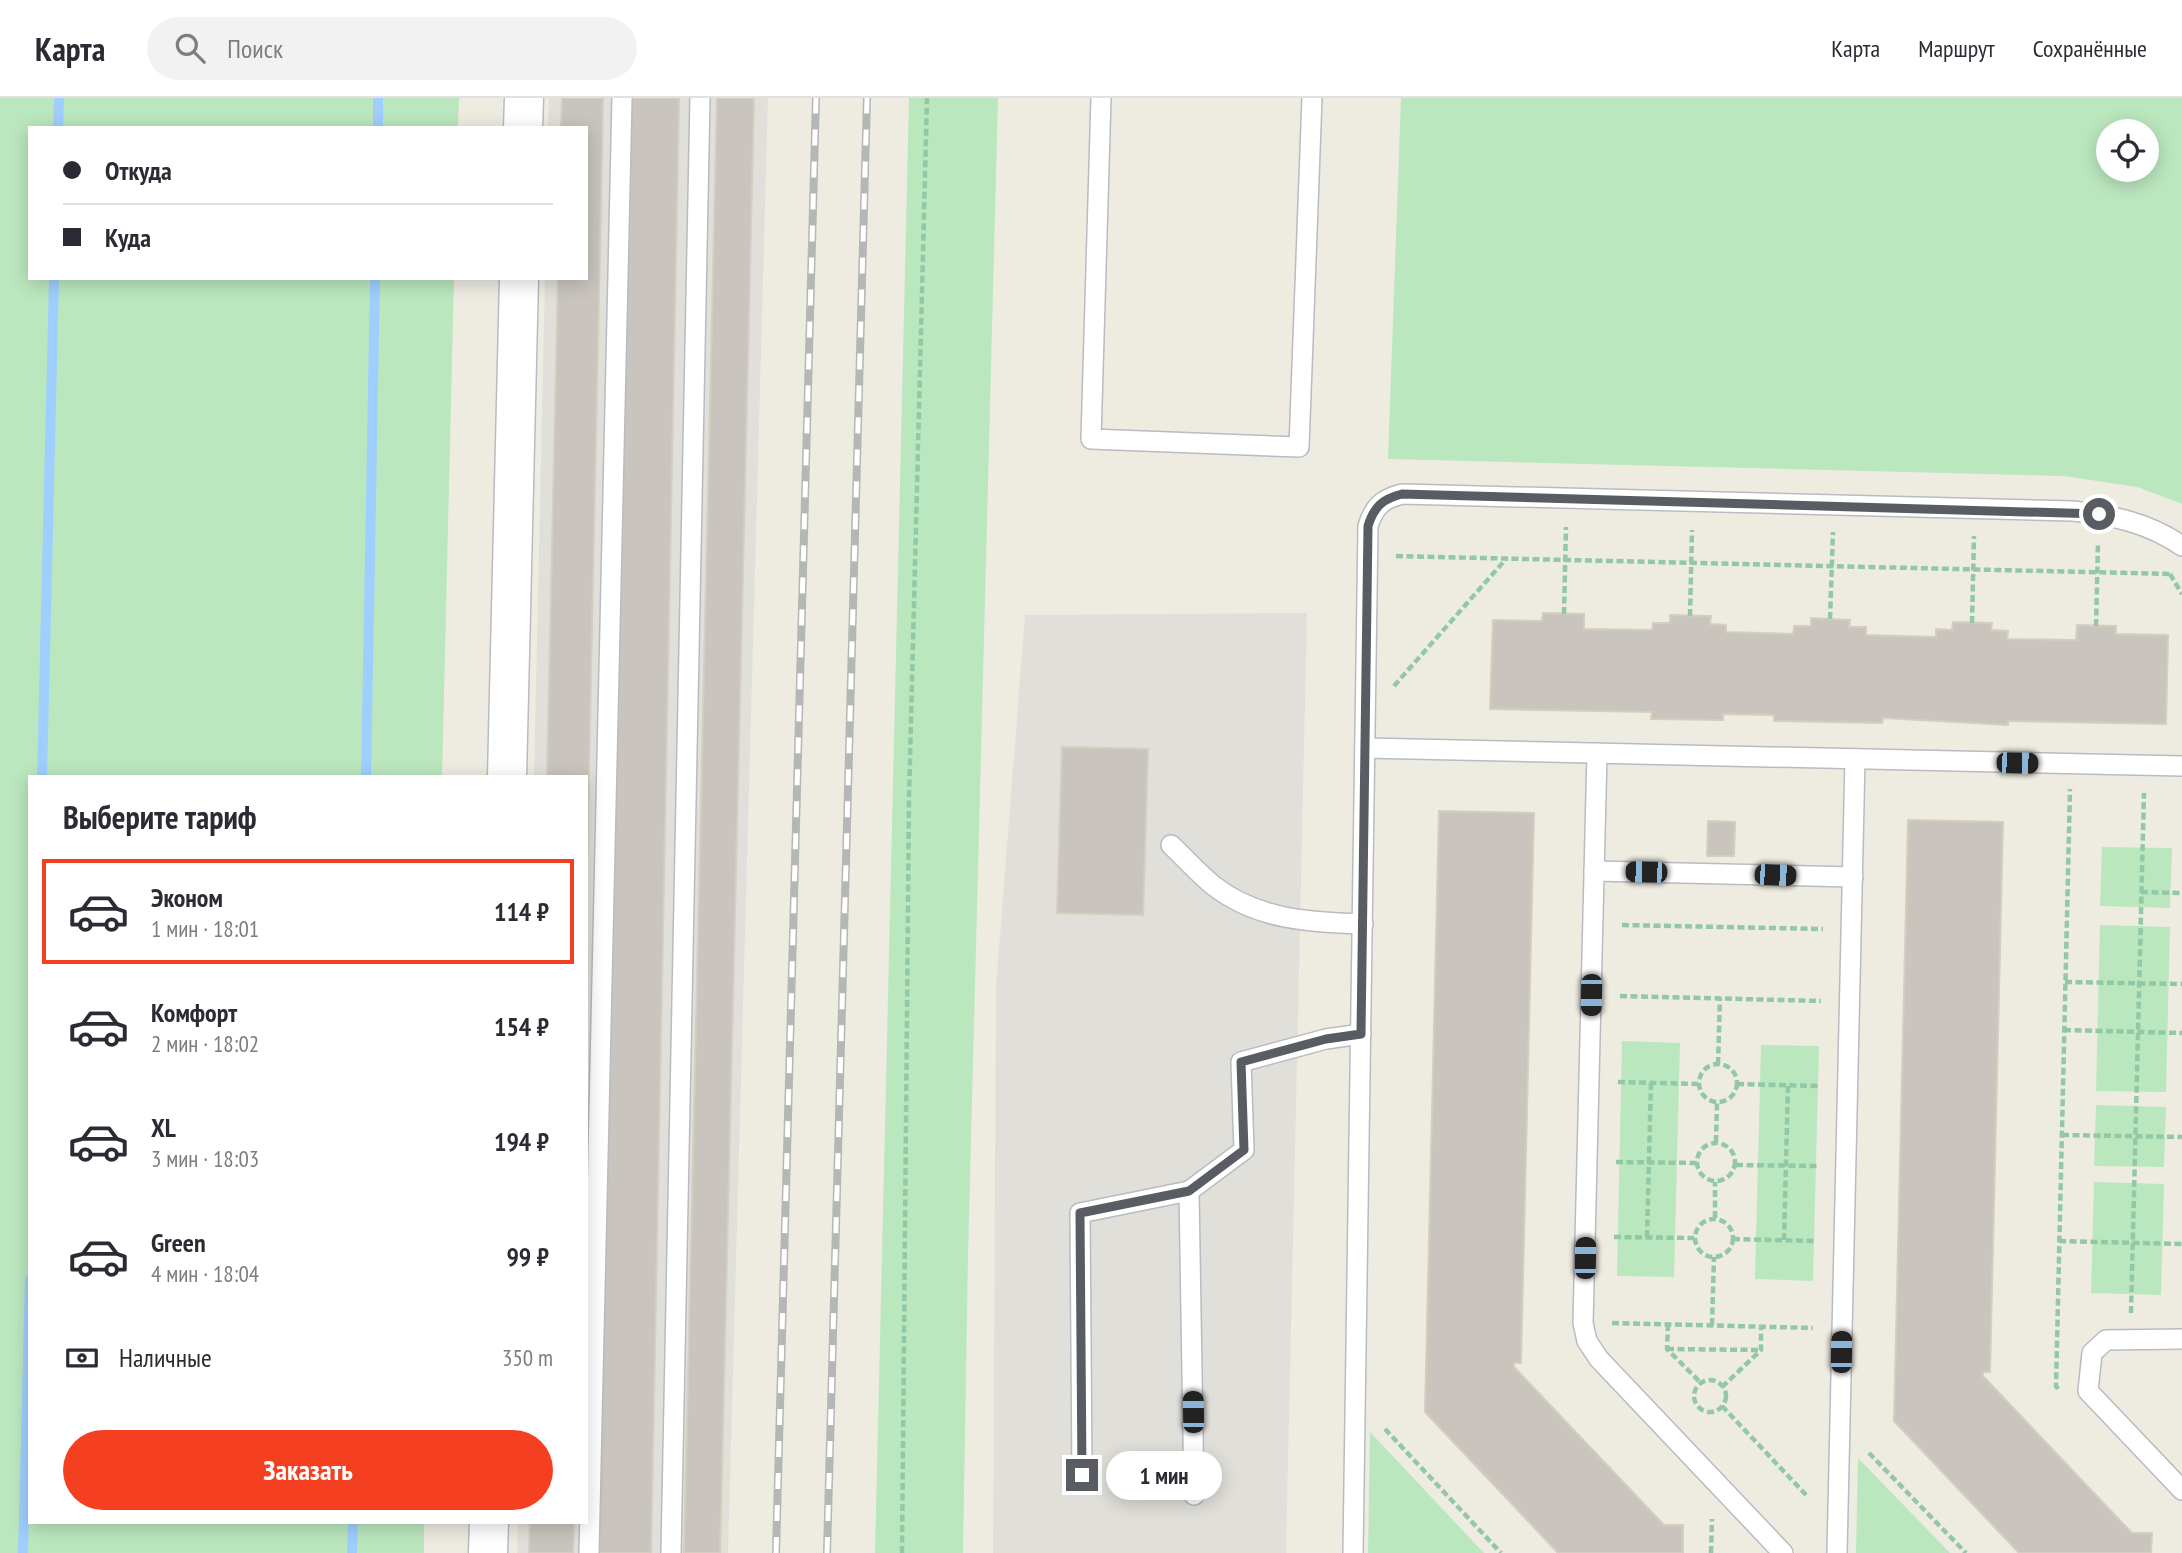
<!DOCTYPE html>
<html lang="ru">
<head>
<meta charset="utf-8">
<style>
	body { margin:0; font-family:"PT Sans Narrow",sans-serif; background:#f2f2f3; color:#2b2b33; height:100vh; display:flex; flex-direction:column; font-size:26px; white-space:nowrap }
	* { box-sizing:border-box; margin:0 }
	p { font-size:23px; color:#7c7c81 }
	.icon { flex:none; width:38px; height:38px; fill:none; stroke:currentColor; stroke-width:2; stroke-linecap:round; stroke-linejoin:round }
	.map { position:relative; flex:1; overflow:hidden }
	.details { position:absolute; left:28px; top:677px; width:560px; height:749px; display:flex; flex-direction:column; background:#fff; border-radius:0px; box-shadow:0 4px 18px #0003 }
	.details>* { flex:none }
	.banner { position:absolute; left:28px; top:28px; width:560px; height:154px; border-radius:0px; box-shadow:0 4px 18px #0003; display:grid; align-content:center; height:154px; padding:0 35px; background:#fff }
	.controls { position:absolute; left:2096px; top:21px; display:grid; gap:14px }
	.controls a { display:grid; place-items:center; width:63px; height:63px; border-radius:50%; background:#fff; box-shadow:0 4px 18px #0003; font-size:35px }
	.end { position:absolute; width:32px; height:32px; margin:-16px; border:9px solid #595d63; background:#fff; box-shadow:0 0 0 4px #fff }
	.from { border-radius:50% }
	.bubble { position:absolute; height:49px; border-radius:24px; background:#fff; box-shadow:0 4px 18px #0003; font-size:23px; font-weight:700; line-height:49px; text-align:center }
	.car { position:absolute; width:21px; height:42px; margin:-21px -10px; border-radius:9px; box-shadow:0 0 5px 2px #0007; background:linear-gradient(#222 24%,#8ab4d8 0 40%,#222 0 76%,#8ab4d8 0 86%,#222 0) }
	.banner b { display:flex; align-items:center; gap:24px; height:66px; font-size:26px }
	.banner b+b { border-top:2px solid #e1e1e2 }
	.banner i { width:18px; height:18px; background:#2b2b33 }
	ul { padding:0; list-style:none }
	li { display:flex; align-items:center; gap:21px; height:105px; margin:0 14px 10px; padding:0 21px; border:4px solid transparent; border-radius:0px }
	li div { flex:1 }
	li b { display:block; font-size:26px }
	li em { font-style:normal; font-weight:700 }
	li.selected { border-color:#f43f21 }
	li>.icon { width:63px; height:63px; stroke-width:1.5 }
	h2 { padding:0 35px; font-size:32px; line-height:84px }
	.pay { display:flex; align-items:center; gap:18px; height:77px; padding:0 35px; font-size:26px }
	.pay p { margin-inline-start:auto }
	.primary-button { display:flex; gap:14px; margin-top:auto; padding:14px 35px }
	.primary-button a { flex:1; height:80px; border-radius:42px; background:#f43f21; color:#fff; font-size:28px; font-weight:700; line-height:80px; text-align:center }
	header { display:flex; align-items:center; gap:42px; box-sizing:border-box; height:98px; padding:0 35px; background:#fff; border-bottom:2px solid #e1e1e2 }
	header strong { font-size:33px }
	nav { display:flex; gap:38px; margin-inline-start:auto; font-size:24px }
	.search { width:490px; height:63px; background:#f2f2f3; display:flex; align-items:center; gap:18px; box-sizing:border-box; padding:0 24px; border-radius:38px; color:#7c7c81; font-size:26px }
	.map>svg:first-child { display:block }
	.industrial { fill:#e1dfd9 }
	.green { fill:#bbe7be; fill-rule:evenodd }
	.lines { fill:none; stroke-linecap:round; stroke-linejoin:round }
	.stream { stroke:#9fcfff; stroke-width:10 }
	.building { fill:#c9c5be; stroke:#d3cebf; stroke-width:2 }
	.service-casing { stroke:#b9bbc1; stroke-width:22 }
	.minor-casing { stroke:#b9bbc1; stroke-width:41 }
	.path { stroke:#93c8a6; stroke-width:4.5; stroke-dasharray:7 3.5; stroke-linecap:butt }
	.service { stroke:#fff; stroke-width:19 }
	.minor { stroke:#fff; stroke-width:38 }
	.rail-casing { stroke:#b5b6b6; stroke-width:8 }
	.rail { stroke:#fff; stroke-width:5; stroke-dasharray:16; stroke-linecap:butt }
	.route { stroke:#595d63; stroke-width:9 }
</style>
</head>
<body>
<header>
<strong>Карта</strong>
<div class="search"><svg class="icon" aria-label="search" viewBox="0 0 24 24"><circle cx="10" cy="10" r="6"/><path d="M15 15l6 6"/></svg>Поиск</div>
<nav><a>Карта</a><a>Маршрут</a><a>Сохранённые</a></nav>
</header>
<div class="map">
<svg width="2182" height="1455" viewBox="0 0 2182 1455">
	<rect width="100%" height="100%" fill="#eeece1"/>
	<!-- industrial -->
	<g class="industrial">
		<path d="M549,0H768L728,1455H517L518,1425L586,1424V679H534L545,180H586V30H548Z"/>
		<path d="M1307,515L1286,1455H993L996,889L1025,517Z"/>
	</g>
	<!-- green -->
	<g class="green">
		<path d="M0,0H459L458,30H30V180H454L442,679H30V1424L424,1425V1455H0Z"/>
		<path d="M909,0H998L968,1158L963,1455H875Z"/>
		<path d="M1401,0H2182V406L2137,389L2064,378L1388,361ZM2109,33H2147V72H2109Z"/>
		<path d="M2102,749L2172,750L2170,810L2100,808Z"/>
		<path d="M2100,827L2170,829L2166,994L2096,993Z"/>
		<path d="M1622,943L1680,945L1674,1179L1617,1178Z"/>
		<path d="M1761,947L1819,948L1813,1183L1755,1181Z"/>
		<path d="M2096,1007L2166,1009L2164,1069L2094,1068Z"/>
		<path d="M2094,1084L2164,1086L2161,1197L2091,1195Z"/>
		<path d="M1370,1334L1484,1455H1368Z"/>
		<path d="M1858,1360L1950,1455H1856Z"/>
	</g>
	<g class="lines">
		<!-- stream -->
		<g class="stream">
			<path d="M58,30L59,0"/>
			<path d="M378,30V0"/>
			<path d="M42,679L54,180"/>
			<path d="M366,679L375,180"/>
			<path d="M23,1455L30,1182"/>
			<path d="M352,1455L353,1424"/>
		</g>
	</g>
	<!-- building -->
	<g class="building">
		<path d="M562,0H603L586,818V679H547L558,180H586V30H561Z"/>
		<path d="M629,0H679L651,1455H597Z"/>
		<path d="M717,0H754L720,1455H684Z"/>
		<path d="M1543,515L1584,516V531L1652,532L1653,525H1670V517L1711,518L1710,526L1726,527V534L1793,536L1794,528H1811V520L1850,522L1849,529H1866V537L1936,539V531L1952,532L1953,524L1992,525L1991,532L2008,533L2007,541L2076,542L2077,527L2116,528V536L2168,537L2166,626L2008,623V627L1883,620L1882,625L1774,623V617L1723,616V622L1651,621L1652,614L1490,611L1493,522L1542,523Z"/>
		<path d="M1062,649L1148,651L1143,817L1057,815Z"/>
		<path d="M1439,713L1534,715L1521,1265H1514V1269L1664,1427H1683V1455H1558L1425,1314Z"/>
		<path d="M1908,722L2003,724L1990,1274H1983V1278L2132,1435H2152L2151,1455H2019L1894,1323Z"/>
		<path d="M1708,723L1735,724L1734,758H1707Z"/>
		<path d="M530,1424H574L573,1455H529Z"/>
	</g>
	<g class="lines">
		<!-- service casing -->
		<g class="service-casing">
			<g id="service">
				<path d="M1101,0L1091,341L1299,349L1312,0"/>
				<path d="M1365,650L2182,668"/>
				<path d="M1597,655L1583,1225L1587,1243L1599,1261L1783,1455"/>
				<path d="M1171,747C1185,760 1199,776 1214,788C1258,822 1309,824 1363,826"/>
				<path d="M1594,773L1853,779"/>
				<path d="M2182,1241L2106,1242L2092,1255L2088,1293L2182,1392"/>
				<path d="M1082,1377L1080,1115L1189,1093"/>
				<path d="M1194,1397L1189,1093L1244,1052L1241,964L1326,941L1361,936"/>
				<path d="M589,1455L622,0"/>
				<path d="M671,1455L700,0"/>
				<path d="M1353,1455L1368,428C1374,409 1382,401 1402,396L2072,413C2112,417 2149,425 2182,448"/>
				<path d="M1837,1455L1855,661"/>
			</g>
		</g>
		<!-- minor casing -->
		<g class="minor-casing">
			<g id="minor">
				<path d="M523,30L524,0"/>
				<path d="M507,679L519,180"/>
				<path d="M488,1455L489,1424"/>
			</g>
		</g>
		<!-- path -->
		<g class="path">
			<path d="M1396,458L2171,476"/>
			<path d="M2170,476L2182,496"/>
			<path d="M1564,516L1566,429"/>
			<path d="M1690,518L1692,432"/>
			<path d="M1830,521L1833,434"/>
			<path d="M1972,525L1974,438"/>
			<path d="M2096,528L2098,445"/>
			<path d="M1394,588L1506,461"/>
			<path d="M2141,794L2182,795"/>
			<path d="M1622,827L1823,831"/>
			<path d="M2065,884L2182,886"/>
			<path d="M1620,898L1821,903"/>
			<path d="M2064,932L2182,935"/>
			<circle cx="1718" cy="985" r="19"/>
			<path d="M1718,966L1720,900"/>
			<path d="M1618,984L1698,986"/>
			<path d="M1737,986L1820,988"/>
			<path d="M2062,1037L2182,1039"/>
			<path d="M1716,1044L1717,1005"/>
			<circle cx="1716" cy="1064" r="19"/>
			<path d="M1616,1064L1697,1065"/>
			<path d="M1736,1067L1819,1068"/>
			<path d="M1715,1120V1084"/>
			<circle cx="1714" cy="1140" r="19"/>
			<path d="M1614,1139L1694,1140"/>
			<path d="M1647,1139L1651,984"/>
			<path d="M1733,1141L1816,1143"/>
			<path d="M1784,1142L1788,987"/>
			<path d="M2059,1143L2182,1146"/>
			<path d="M2131,1215L2144,695"/>
			<path d="M1612,1225L1813,1230"/>
			<path d="M1668,1226L1667,1251L1701,1285"/>
			<path d="M1712,1227L1714,1159"/>
			<path d="M1667,1251L1761,1252"/>
			<circle cx="1710" cy="1298" r="16"/>
			<path d="M1722,1289L1761,1252V1228"/>
			<path d="M2058,1291L2056,1288L2070,691"/>
			<path d="M1722,1308L1808,1399"/>
			<path d="M1385,1331L1501,1455"/>
			<path d="M1869,1355L1966,1455"/>
			<path d="M902,1455L909,700L927,0"/>
			<path d="M1711,1455L1712,1421"/>
		</g>
		<!-- service -->
		<use href="#service" class="service"/>
		<!-- minor -->
		<use href="#minor" class="minor"/>
		<!-- rail casing -->
		<g class="rail-casing">
			<g id="rail">
				<path d="M776,1455L816,0"/>
				<path d="M827,1455L867,0"/>
			</g>
		</g>
		<!-- rail -->
		<use href="#rail" class="rail"/>
	</g>
	<g class="lines">
		<!-- route -->
		<path class="route" d="M1082,1377L1080,1115L1189,1093L1244,1052L1241,964L1326,941L1361,936L1368,428C1374,409 1382,401 1402,396L2099,416"/>
	</g>
</svg>
<div class="controls">
<a><svg class="icon" aria-label="locate" viewBox="0 0 24 24"><circle cx="12" cy="12" r="6"/><path d="M12 2v4M12 18v4M2 12h4M18 12h4"/></svg></a>
</div>
<i class="end from" style="left:2099px;top:416px"></i>
<i class="end" style="left:1082px;top:1377px"></i>
<div class="bubble" style="left:1106px;top:1353px;width:116px">1 мин</div>
<i class="car" style="left:2017px;top:665px;rotate:91deg"></i>
<i class="car" style="left:1646px;top:774px;rotate:271deg"></i>
<i class="car" style="left:1775px;top:777px;rotate:92deg"></i>
<i class="car" style="left:1591px;top:897px;rotate:181deg"></i>
<i class="car" style="left:1585px;top:1160px;rotate:1deg"></i>
<i class="car" style="left:1841px;top:1254px;rotate:1deg"></i>
<i class="car" style="left:1193px;top:1314px;rotate:359deg"></i>
<div class="banner">
<b><i class="from"></i>Откуда</b>
<b><i></i>Куда</b>
</div>
<section class="details">
<h2>Выберите тариф</h2>
<ul>
<li class="selected"><svg class="icon" aria-label="car" viewBox="0 0 24 24"><path d="M5 17H2v-5l4-1 3-4h7l3 4 3 1v5h-3M9 17h6M6 11h13"/><circle cx="7" cy="17" r="2"/><circle cx="17" cy="17" r="2"/></svg><div><b>Эконом</b><p>1 мин · 18:01</p></div><em>114 ₽</em></li>
<li><svg class="icon" aria-label="car" viewBox="0 0 24 24"><path d="M5 17H2v-5l4-1 3-4h7l3 4 3 1v5h-3M9 17h6M6 11h13"/><circle cx="7" cy="17" r="2"/><circle cx="17" cy="17" r="2"/></svg><div><b>Комфорт</b><p>2 мин · 18:02</p></div><em>154 ₽</em></li>
<li><svg class="icon" aria-label="car" viewBox="0 0 24 24"><path d="M5 17H2v-5l4-1 3-4h7l3 4 3 1v5h-3M9 17h6M6 11h13"/><circle cx="7" cy="17" r="2"/><circle cx="17" cy="17" r="2"/></svg><div><b>XL</b><p>3 мин · 18:03</p></div><em>194 ₽</em></li>
<li><svg class="icon" aria-label="car" viewBox="0 0 24 24"><path d="M5 17H2v-5l4-1 3-4h7l3 4 3 1v5h-3M9 17h6M6 11h13"/><circle cx="7" cy="17" r="2"/><circle cx="17" cy="17" r="2"/></svg><div><b>Green</b><p>4 мин · 18:04</p></div><em>99 ₽</em></li>
</ul>
<div class="pay"><svg class="icon" aria-label="cash" viewBox="0 0 24 24"><path d="M3 7h18v10H3z"/><circle cx="12" cy="12" r="2"/></svg>Наличные<p>350 m</p></div>
<div class="primary-button"><a>Заказать</a></div>
</section>
</div>
</body>
</html>
